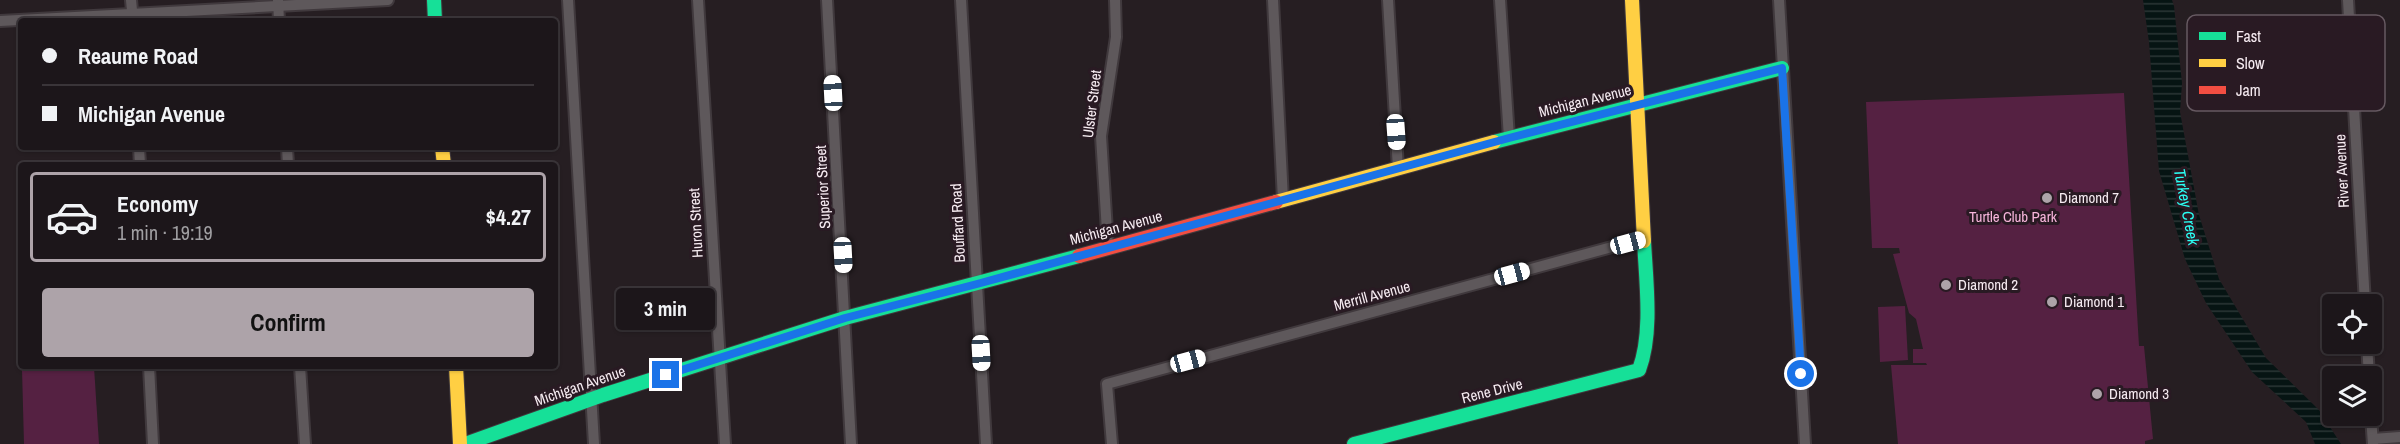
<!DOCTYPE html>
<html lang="en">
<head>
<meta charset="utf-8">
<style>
	body { margin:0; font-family:"Archivo Narrow",sans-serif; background:#292327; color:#f1f3f6; height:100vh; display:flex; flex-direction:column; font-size:22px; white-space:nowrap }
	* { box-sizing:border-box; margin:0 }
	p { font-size:20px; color:#a09fa2 }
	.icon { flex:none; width:33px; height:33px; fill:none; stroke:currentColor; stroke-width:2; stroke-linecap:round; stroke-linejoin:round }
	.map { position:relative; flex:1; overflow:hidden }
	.details { position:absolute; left:18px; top:162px; width:540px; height:207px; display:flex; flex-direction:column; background:#1c161a; border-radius:6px; box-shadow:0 2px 4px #0004,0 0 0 2px #3a3539 }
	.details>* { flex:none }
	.banner { position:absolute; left:18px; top:18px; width:540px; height:132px; border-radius:6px; box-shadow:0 2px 4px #0004,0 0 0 2px #3a3539; display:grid; align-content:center; height:132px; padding:0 24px; background:#1c161a }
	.controls { position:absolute; left:2322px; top:294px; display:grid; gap:12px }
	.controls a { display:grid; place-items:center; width:60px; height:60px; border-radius:6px; background:#1c161a; box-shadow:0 2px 4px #0004,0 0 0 2px #3a3539; font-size:30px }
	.end { position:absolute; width:27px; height:27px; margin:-14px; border:8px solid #1a73e8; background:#fff; box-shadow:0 0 0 3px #fff }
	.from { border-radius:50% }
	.bubble { position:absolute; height:42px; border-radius:6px; background:#1c161a; box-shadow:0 2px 4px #0004,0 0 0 2px #3a3539; font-size:20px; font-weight:800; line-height:42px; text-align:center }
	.car { position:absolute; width:18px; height:36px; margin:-18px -9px; border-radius:8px; box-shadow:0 0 4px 2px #0007; background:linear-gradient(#fff 24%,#345 0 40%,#fff 0 76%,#345 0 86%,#fff 0) }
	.banner b { display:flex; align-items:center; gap:21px; height:57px; font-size:22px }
	.banner b+b { border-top:2px solid #3a3539 }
	.banner i { width:15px; height:15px; background:#f1f3f6 }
	ul { padding:10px 0 0; list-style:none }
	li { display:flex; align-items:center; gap:18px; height:90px; margin:0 12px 9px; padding:0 12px; border:3px solid #3a3539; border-radius:6px }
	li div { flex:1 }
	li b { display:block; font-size:22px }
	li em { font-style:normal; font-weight:800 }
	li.current { border-color:#ada3a9 }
	li>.icon { width:54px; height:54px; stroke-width:1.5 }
	.action { display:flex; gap:12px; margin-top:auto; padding:12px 24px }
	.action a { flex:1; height:69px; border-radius:6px; background:#ada3a9; color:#111; font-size:24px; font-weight:800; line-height:69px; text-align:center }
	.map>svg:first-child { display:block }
	.green { fill:#552142 }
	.water { fill:url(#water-rules) }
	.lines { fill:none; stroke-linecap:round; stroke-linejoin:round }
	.street-casing { stroke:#40393d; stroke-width:14 }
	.fast-casing { stroke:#40393d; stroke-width:16 }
	.slow-casing { stroke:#40393d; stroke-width:16 }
	.jam-casing { stroke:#40393d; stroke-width:16 }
	.street { stroke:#5e585b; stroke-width:10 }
	.fast { stroke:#16e098; stroke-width:14 }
	.slow { stroke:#ffcf43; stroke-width:14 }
	.jam { stroke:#f24e42; stroke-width:14 }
	.route { stroke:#1a73e8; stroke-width:8 }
	.poi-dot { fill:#ada3a9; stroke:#291a23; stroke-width:2 }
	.labels { text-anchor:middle; stroke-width:6; stroke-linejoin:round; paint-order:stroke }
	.street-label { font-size:15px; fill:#f6ebf1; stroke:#291a23 }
	.poi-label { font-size:15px; fill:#f6ebf1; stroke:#291a23; text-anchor:start }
	.park-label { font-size:15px; fill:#f7b5db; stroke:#291a23 }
	.water-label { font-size:16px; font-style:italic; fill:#2afff4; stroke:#291a23 }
	.key { fill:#291a23; stroke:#665961; stroke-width:1.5 }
	.key-label { font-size:16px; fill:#f6ebf1 }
</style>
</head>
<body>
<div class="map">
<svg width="2400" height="444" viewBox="0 0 2400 444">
	<defs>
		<pattern id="water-rules" width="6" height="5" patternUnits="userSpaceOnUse" patternTransform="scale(1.5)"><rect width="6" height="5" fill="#061413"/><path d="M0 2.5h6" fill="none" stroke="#2b3636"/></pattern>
	</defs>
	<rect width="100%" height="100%" fill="#261e22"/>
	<!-- green -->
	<g class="green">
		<path d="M2124,93L2139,346H2144L2153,439L2145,441V444H1898L1891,365H1927L1926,363H1913V349H1923L1916,319L1909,313L1893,254L1900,253L1899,248H1872L1866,102Z"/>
		<path d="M1905,306L1908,360L1880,362L1878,307Z"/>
		<path d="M94,367L99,444H24L22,369Z"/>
	</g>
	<!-- water -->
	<path class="water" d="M2143,0H2172L2174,6L2182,83L2180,112L2199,215L2219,279L2266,358L2319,410L2341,444H2315L2306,422L2252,372L2206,303L2185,259L2159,171L2149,42Z"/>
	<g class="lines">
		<!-- street casing -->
		<g class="street-casing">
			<g id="street">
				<path d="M131,0L133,21"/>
				<path d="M278,0L279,21"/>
				<path d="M568,0L594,444"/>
				<path d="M698,0L725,444"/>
				<path d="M827,0L851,444"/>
				<path d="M961,0L986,444"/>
				<path d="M1273,0L1283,200"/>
				<path d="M1388,0L1398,169"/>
				<path d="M1500,0L1509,138"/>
				<path d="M1779,0L1805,444"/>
				<path d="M2348,0L2365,304"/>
				<path d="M0,21L388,0"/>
				<path d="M139,147L140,165"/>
				<path d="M287,147L288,165"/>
				<path d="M1108,247L1101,136L1116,37L1115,0"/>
				<path d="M2367,344L2369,376"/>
				<path d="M149,366L153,444"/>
				<path d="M300,366L305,444"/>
				<path d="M2371,416L2373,444"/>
				<path d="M2373,439L2400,437"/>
				<path d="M1112,444L1107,384L1645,238"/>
			</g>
		</g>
		<!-- fast casing -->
		<g class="fast-casing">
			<g id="fast">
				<path d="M434,0L435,21"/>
				<path d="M1494,142L1782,68"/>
				<path d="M465,444L603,395L845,318L1079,256"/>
				<path d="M1354,444L1639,370C1653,333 1646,281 1644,241"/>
			</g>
		</g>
		<!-- slow casing -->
		<g class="slow-casing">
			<g id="slow">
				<path d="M1632,0L1644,241"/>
				<path d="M442,147L444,165"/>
				<path d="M1276,202L1494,142"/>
				<path d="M456,366L460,444"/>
			</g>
		</g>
		<!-- jam casing -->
		<g class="jam-casing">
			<path id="jam" d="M1079,256L1276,202"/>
		</g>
		<!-- street -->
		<use href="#street" class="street"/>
		<!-- fast -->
		<use href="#fast" class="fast"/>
		<!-- slow -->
		<use href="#slow" class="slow"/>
		<!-- jam -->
		<use href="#jam" class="jam"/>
	</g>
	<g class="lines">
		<!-- route -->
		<path class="route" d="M666,375L845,318L977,284L1509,138L1782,68L1801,374"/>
	</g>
	<!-- markers -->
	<g class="poi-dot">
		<circle cx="2047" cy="198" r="6"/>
		<circle cx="1946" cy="285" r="6"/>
		<circle cx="2052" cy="302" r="6"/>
		<circle cx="2097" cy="394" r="6"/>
	</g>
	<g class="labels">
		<!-- street labels -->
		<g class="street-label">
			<text transform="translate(1585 101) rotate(-14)" y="5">Michigan Avenue</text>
			<text transform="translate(1092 104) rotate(-83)" y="5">Ulster Street</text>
			<text transform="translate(2342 171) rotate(-93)" y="5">River Avenue</text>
			<text transform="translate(823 187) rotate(-93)" y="5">Superior Street</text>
			<text transform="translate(696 223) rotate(-93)" y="5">Huron Street</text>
			<text transform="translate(958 223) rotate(-93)" y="5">Bouffard Road</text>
			<text transform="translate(1116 228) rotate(-15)" y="5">Michigan Avenue</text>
			<text transform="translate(1372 296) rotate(-15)" y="5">Merrill Avenue</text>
			<text transform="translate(580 386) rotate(-19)" y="5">Michigan Avenue</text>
			<text transform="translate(1492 391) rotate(-14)" y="5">Rene Drive</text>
		</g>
		<!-- poi labels -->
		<g class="poi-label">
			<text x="2059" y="203">Diamond 7</text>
			<text x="1958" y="290">Diamond 2</text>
			<text x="2064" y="307">Diamond 1</text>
			<text x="2109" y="399">Diamond 3</text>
		</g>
		<!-- park labels -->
		<g class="park-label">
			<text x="2013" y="222">Turtle Club Park</text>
		</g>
		<!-- water labels -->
		<g class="water-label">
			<text transform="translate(2187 207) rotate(79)" y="6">Turkey Creek</text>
		</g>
	</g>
	<!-- legend -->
	<rect x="2187" y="15" width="198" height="96" rx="9" class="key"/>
	<rect x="2199" y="32" width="27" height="8" fill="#16e098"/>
	<rect x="2199" y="59" width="27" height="8" fill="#ffcf43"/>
	<rect x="2199" y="86" width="27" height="8" fill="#f24e42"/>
	<g class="key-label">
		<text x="2236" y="42">Fast</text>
		<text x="2236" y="69">Slow</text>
		<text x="2236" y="96">Jam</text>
	</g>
</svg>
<div class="controls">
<a><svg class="icon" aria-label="locate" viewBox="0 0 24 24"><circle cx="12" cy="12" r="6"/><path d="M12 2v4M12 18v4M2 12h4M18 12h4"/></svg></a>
<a><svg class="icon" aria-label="layers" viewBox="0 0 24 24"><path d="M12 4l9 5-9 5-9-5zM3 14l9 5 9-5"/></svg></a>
</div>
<i class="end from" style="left:1801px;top:374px"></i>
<i class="end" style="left:666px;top:375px"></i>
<div class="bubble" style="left:616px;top:288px;width:99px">3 min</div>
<i class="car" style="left:833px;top:93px;rotate:357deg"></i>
<i class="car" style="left:1396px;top:132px;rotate:176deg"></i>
<i class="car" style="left:1628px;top:243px;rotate:75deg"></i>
<i class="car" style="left:843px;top:255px;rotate:177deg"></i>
<i class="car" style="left:1512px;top:274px;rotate:75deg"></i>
<i class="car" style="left:981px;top:353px;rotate:177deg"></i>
<i class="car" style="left:1188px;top:361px;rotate:75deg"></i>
<div class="banner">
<b><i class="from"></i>Reaume Road</b>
<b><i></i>Michigan Avenue</b>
</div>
<section class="details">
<ul>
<li class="current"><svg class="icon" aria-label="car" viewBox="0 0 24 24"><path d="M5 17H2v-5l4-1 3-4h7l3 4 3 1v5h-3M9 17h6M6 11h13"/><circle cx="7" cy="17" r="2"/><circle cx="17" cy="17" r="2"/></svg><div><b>Economy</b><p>1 min · 19:19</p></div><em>$4.27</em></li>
</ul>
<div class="action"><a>Confirm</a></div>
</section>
</div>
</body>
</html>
